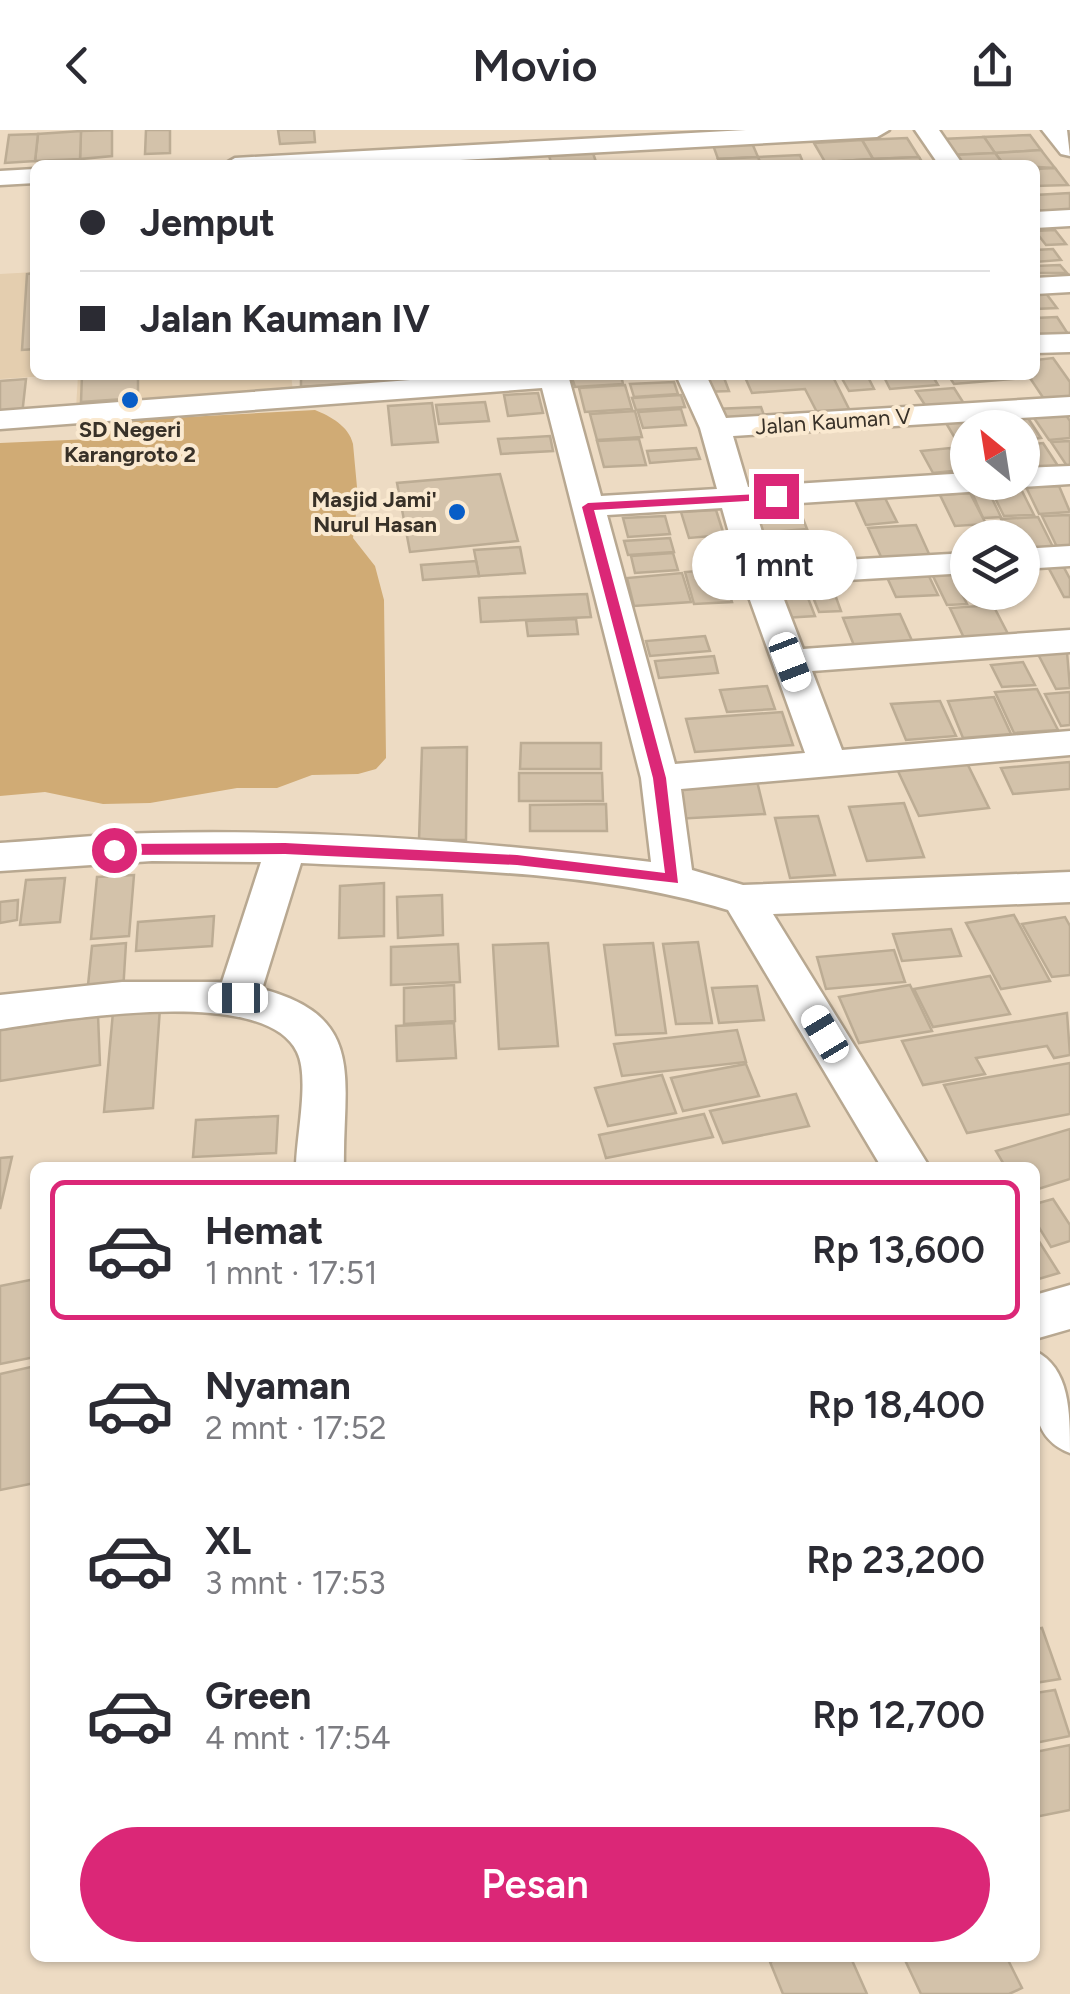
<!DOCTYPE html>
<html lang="id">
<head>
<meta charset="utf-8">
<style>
	body { margin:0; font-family:Figtree,sans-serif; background:#f7f7f7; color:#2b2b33; height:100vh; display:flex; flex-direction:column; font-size:38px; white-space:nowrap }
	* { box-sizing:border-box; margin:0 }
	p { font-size:32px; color:#7c7c81 }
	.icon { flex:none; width:55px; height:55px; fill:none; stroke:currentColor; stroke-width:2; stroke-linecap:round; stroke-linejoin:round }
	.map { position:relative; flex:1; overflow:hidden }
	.sheet { position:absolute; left:30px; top:1032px; width:1010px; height:800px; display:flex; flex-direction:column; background:#fff; border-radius:15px; box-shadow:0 2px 8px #0004 }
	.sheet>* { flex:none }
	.banner { position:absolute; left:30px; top:30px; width:1010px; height:220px; border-radius:15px; box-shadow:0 2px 8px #0004; display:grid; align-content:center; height:220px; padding:0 50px; background:#fff }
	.needle { width:65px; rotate:330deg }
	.fabs { position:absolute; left:950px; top:280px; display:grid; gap:20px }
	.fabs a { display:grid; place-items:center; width:90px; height:90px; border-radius:50%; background:#fff; box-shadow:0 2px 8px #0004; font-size:50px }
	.end { position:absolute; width:45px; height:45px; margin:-22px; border:12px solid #db2777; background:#fff; box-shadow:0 0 0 5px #fff }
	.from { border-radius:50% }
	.bubble { position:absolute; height:70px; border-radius:35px; background:#fff; box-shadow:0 2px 8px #0004; font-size:32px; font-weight:600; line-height:70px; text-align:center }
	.car { position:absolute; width:30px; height:60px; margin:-30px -15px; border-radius:12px; box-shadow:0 0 8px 2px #0007; background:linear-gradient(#fff 24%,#345 0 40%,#fff 0 76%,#345 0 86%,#fff 0) }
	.banner b { display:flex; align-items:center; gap:35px; height:95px; font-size:38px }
	.banner b+b { border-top:2px solid #e1e1e2 }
	.banner i { width:25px; height:25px; background:#2b2b33 }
	ul { padding:18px 0 0; list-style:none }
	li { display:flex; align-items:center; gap:30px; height:140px; margin:0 20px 15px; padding:0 30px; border:5px solid transparent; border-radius:15px }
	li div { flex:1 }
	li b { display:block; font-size:38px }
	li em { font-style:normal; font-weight:600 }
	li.on { border-color:#db2777 }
	li>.icon { width:90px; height:90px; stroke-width:1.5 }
	.action { display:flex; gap:20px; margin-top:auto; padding:20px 50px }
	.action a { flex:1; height:115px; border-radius:60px; background:#db2777; color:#fff; font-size:40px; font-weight:600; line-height:115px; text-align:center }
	header { display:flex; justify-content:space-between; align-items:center; height:130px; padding:0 50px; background:#fff; font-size:45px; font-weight:600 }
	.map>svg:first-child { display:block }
	.built { fill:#e4ceaf }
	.green { fill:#d0ab75 }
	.building { fill:#d3c2aa; stroke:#bcac94; stroke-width:2.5 }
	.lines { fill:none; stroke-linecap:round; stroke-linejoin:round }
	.minor-casing { stroke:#b8a891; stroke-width:5 }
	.minor { fill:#fff; fill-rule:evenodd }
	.route { fill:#db2777 }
	.poi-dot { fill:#085dc7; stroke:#fae9d0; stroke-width:4 }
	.labels { text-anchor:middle; stroke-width:8; stroke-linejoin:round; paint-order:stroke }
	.far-street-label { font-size:22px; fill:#383128; stroke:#fae9d0 }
	.far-poi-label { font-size:22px; font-weight:bold; fill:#383128; stroke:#fae9d0 }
</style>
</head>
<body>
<header><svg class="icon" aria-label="back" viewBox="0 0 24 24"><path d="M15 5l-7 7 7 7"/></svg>Movio<svg class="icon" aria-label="share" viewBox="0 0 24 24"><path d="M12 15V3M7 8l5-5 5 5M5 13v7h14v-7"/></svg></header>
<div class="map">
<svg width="1070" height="1864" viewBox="0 0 1070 1864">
	<rect width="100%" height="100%" fill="#eddbc3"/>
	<!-- built -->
	<g class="built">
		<path d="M35,142V245H61L0,249V144Z"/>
		<path d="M78,245H291L293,261L76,279Z"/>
	</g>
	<!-- green -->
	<path class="green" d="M315,280C330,286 349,296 353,314L358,368L353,408L375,436L384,470L386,628L376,639L358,644L312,645L277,658H237L150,673L103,674L45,662L0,666V313L91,309L134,291L151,289Z"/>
	<!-- building -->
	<g class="building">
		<path d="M112,0V26L80,29L81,1Z"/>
		<path d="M146,0H170V23L145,24Z"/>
		<path d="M278,0H314L315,12L280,14Z"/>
		<path d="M81,1L80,29L35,31L38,4Z"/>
		<path d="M38,4L35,31L5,33L9,5Z"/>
		<path d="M1030,5L1041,20L995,23L984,7Z"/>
		<path d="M984,7L995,23L953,25L943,9Z"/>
		<path d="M907,8L919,27L873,29L862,10Z"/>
		<path d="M862,10L873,29L825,32L814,13Z"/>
		<path d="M752,13L758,27L718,29L713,15Z"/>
		<path d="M1041,20L1055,38L1004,35L995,23Z"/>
		<path d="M593,23L597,35H552L549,26Z"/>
		<path d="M995,23L1004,35H960L953,25Z"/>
		<path d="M800,25L804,35H761L758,27Z"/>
		<path d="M758,27L761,35H721L718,29Z"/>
		<path d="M919,27L924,35H877L873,29Z"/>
		<path d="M873,29L877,35H826L825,32Z"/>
		<path d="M1055,38L1068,55L1035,56V39Z"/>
		<path d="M1070,63V81L1041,82L1035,74V65Z"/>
		<path d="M1055,100L1066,114L1046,115L1035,101Z"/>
		<path d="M1053,119L1061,130L1035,132V120Z"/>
		<path d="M1060,135L1067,143H1035V136Z"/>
		<path d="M35,143V219L22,220L27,144Z"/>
		<path d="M1035,162H1045L1057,178L1035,179Z"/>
		<path d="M1057,187L1070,207L1043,209L1035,197V188Z"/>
		<path d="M1053,228L1070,252V274L1048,275L1028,245H1035V230Z"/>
		<path d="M82,245H138V268L81,272Z"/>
		<path d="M301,245H393L394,251L301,257Z"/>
		<path d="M571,245H621L623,254L575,257Z"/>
		<path d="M697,245H723L729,261L703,262Z"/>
		<path d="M744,245H832L852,285L820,288L805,259L752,263Z"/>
		<path d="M840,245H867L874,259L849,261Z"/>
		<path d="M883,245H932L938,255L890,259Z"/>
		<path d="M948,245H1023L1025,248L954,254Z"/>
		<path d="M26,249L22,285L0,286V251Z"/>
		<path d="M674,252L678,264L634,267L630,254Z"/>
		<path d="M625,255L632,279L585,282L579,258Z"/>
		<path d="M954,258L968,280L930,283L916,261Z"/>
		<path d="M538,263L543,283L508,286L504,265Z"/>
		<path d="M681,265L685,277L636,280L632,268Z"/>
		<path d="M485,272L489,291L439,294L436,275Z"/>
		<path d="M432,273L438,312L392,315L388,276Z"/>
		<path d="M761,277L765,288L719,291L715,279Z"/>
		<path d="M681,279L686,295L643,298L638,282Z"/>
		<path d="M635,281L642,307L597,310L590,284Z"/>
		<path d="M1064,282L1070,291V308L1049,310L1032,285Z"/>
		<path d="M1026,285L1041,308L1022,310V298H1000L994,288Z"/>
		<path d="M990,290L995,298H968V315H959L946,293Z"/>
		<path d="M550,306L553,321L501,324L498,309Z"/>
		<path d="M639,309L646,335L604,337L597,311Z"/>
		<path d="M1070,311V339H1069L1051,312Z"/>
		<path d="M1043,313L1060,339L1025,342L1022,315Z"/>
		<path d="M696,318L700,329L650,333L647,321Z"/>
		<path d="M950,318L962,340L933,343L921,321Z"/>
		<path d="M500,344L518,411L410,422L397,353Z"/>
		<path d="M1059,356L1070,382L1039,384L1026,357Z"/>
		<path d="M1020,357L1034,385L1004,386L990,358Z"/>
		<path d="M970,358H987L1001,387L983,388Z"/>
		<path d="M970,363L986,394L955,396L940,365Z"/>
		<path d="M884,366L897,392L866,395L854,368Z"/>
		<path d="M796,371L807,399L759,403L749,374Z"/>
		<path d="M716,380L724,405L689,408L681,382Z"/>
		<path d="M1070,385V416L1057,417L1042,386Z"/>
		<path d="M665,386L670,404L628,407L623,388Z"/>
		<path d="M1038,387L1053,417L1022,419V408H1009L1001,389Z"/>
		<path d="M916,395L930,426L882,429L868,398Z"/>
		<path d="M670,408L674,422L628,425L624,411Z"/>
		<path d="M520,417L525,443L479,446L474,420Z"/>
		<path d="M673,423L678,440L635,443L631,426Z"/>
		<path d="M476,431L479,446L423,450L421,435Z"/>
		<path d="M1061,432L1070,449V467H1064L1046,433Z"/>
		<path d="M722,439L732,472L694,474L685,442Z"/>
		<path d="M927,442L938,465L896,467L886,445Z"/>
		<path d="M951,442L967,474L947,475L932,444Z"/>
		<path d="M682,443L691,472L634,476L627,448Z"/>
		<path d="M829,448L841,481L819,482L806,450Z"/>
		<path d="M803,455L815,486L784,488L773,457Z"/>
		<path d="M587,464L591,487L481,492L479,468Z"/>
		<path d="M993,475L1008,504L964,508L950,478Z"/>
		<path d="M900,484L913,513L855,518L843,488Z"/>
		<path d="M576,489L578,504L528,506L526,491Z"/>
		<path d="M705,506L710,521L650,526L646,511Z"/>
		<path d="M1067,522L1070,558L1056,559L1038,524Z"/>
		<path d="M714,526L718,543L659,548L655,531Z"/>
		<path d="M1023,532L1035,555L1002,557L991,535Z"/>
		<path d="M767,556L775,579L727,582L720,560Z"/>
		<path d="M1037,559L1058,600L1014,603L995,562Z"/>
		<path d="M1070,562V595L1061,596L1045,564Z"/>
		<path d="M994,567L1011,604L963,608L948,571Z"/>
		<path d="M940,571L956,606L906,610L891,574Z"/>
		<path d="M782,582L793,615L695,622L686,589Z"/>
		<path d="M521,613H601V639H520Z"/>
		<path d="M467,617L466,710H419L422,618Z"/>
		<path d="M966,631L989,678L919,686L897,639Z"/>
		<path d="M1070,632V659L1013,664L1001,638Z"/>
		<path d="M519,643H602L603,671H519Z"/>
		<path d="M756,647L765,684L675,689L668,651Z"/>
		<path d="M904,673L924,727L867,731L849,677Z"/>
		<path d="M606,674L607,701H530V675Z"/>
		<path d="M818,686L835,745L790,748L775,688Z"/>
		<path d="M134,745L129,806L91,809L97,747Z"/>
		<path d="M65,748L60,792L20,795L26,750Z"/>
		<path d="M384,753V806L339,808L340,756Z"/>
		<path d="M442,765L443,805L398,808L397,767Z"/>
		<path d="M18,770L17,790L0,793V772Z"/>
		<path d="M1014,785L1050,851L1001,859L966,793Z"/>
		<path d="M214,786L212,816L136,821L138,792Z"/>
		<path d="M1065,787L1070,796V845L1052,847L1022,794Z"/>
		<path d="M951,799L961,826L902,831L893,804Z"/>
		<path d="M698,812L712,893L676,894L663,814Z"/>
		<path d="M126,813L123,862L87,865L92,816Z"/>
		<path d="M548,813L558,916L499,919L493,815Z"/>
		<path d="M653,813L666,903L616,905L604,815Z"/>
		<path d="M458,814L460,852L391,855V817Z"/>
		<path d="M894,820L905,852L826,859L817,827Z"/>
		<path d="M990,846L1010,884L933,897L914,859Z"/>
		<path d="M454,855L455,891L404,894V858Z"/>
		<path d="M910,855L932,901L859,913L839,867Z"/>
		<path d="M757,856L764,890L719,893L712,858Z"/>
		<path d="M160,878L153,978L104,982L113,882Z"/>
		<path d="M1067,883L1070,925L1054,928L1047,916L976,928L985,944L923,955L902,911Z"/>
		<path d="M98,885L100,935L0,951V900Z"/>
		<path d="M454,893L456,928L397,931L396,896Z"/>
		<path d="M737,900L746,932L622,946L614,914Z"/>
		<path d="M1070,933V984L967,1003L944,955Z"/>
		<path d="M746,934L759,966L683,981L671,948Z"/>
		<path d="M662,945L676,983L608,996L595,958Z"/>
		<path d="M796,964L809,996L723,1013L710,981Z"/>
		<path d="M704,984L713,1007L606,1028L599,1005Z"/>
		<path d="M278,986L276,1023L193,1027L196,990Z"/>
		<path d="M1070,999V1049L1035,1060V1038H1006L996,1021Z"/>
		<path d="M12,1027L0,1079V1028Z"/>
		<path d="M1053,1069L1070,1095V1111L1051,1117L1035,1091V1074Z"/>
		<path d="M1035,1105L1059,1143L1035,1150Z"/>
		<path d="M35,1149V1227L0,1234V1156Z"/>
		<path d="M35,1236V1353L0,1360V1244Z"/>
		<path d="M1042,1498L1060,1549L1035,1553V1499Z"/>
		<path d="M1055,1560L1070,1606L1035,1613V1563Z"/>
		<path d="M1070,1615V1680L1035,1687V1622Z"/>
		<path d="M779,1828H851L867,1864H783L770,1832Z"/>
		<path d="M904,1828H1007L1022,1858L1009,1864H921Z"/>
	</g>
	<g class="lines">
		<!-- minor casing -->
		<g class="minor-casing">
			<g id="minor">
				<path d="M746,0H889L877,7L369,35H223L235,28Z"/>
				<path d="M915,0H939L963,35H939Z"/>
				<path d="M1042,0H1067L1070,26L1061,24Z"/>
				<path d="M35,39V53L0,55V41Z"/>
				<path d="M1070,80V96L1035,98V82Z"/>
				<path d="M1070,146V162L1035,164V148Z"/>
				<path d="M1070,204V222L1035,223V205Z"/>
				<path d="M477,245H568L601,366L717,359L700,298L676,245H706L726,288L1070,267V285L733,306L748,357L968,343V352H984L979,359L968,362L754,376L772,434L968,423V443L778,454L803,519L1070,500V522L812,541L842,620L1070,601V625L681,659L692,740L743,755L1070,742V772L773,784L930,1038H882L728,780C591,739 443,740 301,733L262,859C369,887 342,952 344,1038H296C296,1007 310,948 297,922C265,854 61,890 0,899V865L122,852H222L261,732L152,731L0,741V713C51,710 102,704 153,703C319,699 486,712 651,732L641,648L542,258L0,299V281ZM722,378L741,445L805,623L675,634L607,385Z"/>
				<path d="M1070,336V354L1022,357L1009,352H1022V338Z"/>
				<path d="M1070,416V436L1022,439V419Z"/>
				<path d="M1070,1155V1199L1035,1209V1165Z"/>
				<path d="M1035,1221C1070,1238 1070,1282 1070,1323C1026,1306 1035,1262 1035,1221Z"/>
			</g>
		</g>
		<!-- minor -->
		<use href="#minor" class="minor"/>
	</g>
	<!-- route -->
	<path class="route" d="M776,363L780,369L594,380L666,648L678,753L517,735L285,724L114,725L107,720L114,714L285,713L517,725L665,743L653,648L582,377L588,373Z"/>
	<!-- markers -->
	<g class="poi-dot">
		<circle cx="130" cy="270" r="10"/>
		<circle cx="457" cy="382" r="10"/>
	</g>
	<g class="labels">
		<!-- far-street labels -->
		<g class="far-street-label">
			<text transform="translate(833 291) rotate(-4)" y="8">Jalan Kauman V</text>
		</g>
		<!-- far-poi labels -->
		<g class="far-poi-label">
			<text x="130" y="307">SD Negeri<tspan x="130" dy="25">Karangroto 2</tspan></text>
			<text x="437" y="377" text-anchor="end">Masjid Jami'<tspan x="437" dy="25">Nurul Hasan</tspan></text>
		</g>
	</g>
</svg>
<div class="fabs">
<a><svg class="needle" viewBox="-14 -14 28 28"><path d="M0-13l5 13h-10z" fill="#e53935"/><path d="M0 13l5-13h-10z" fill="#7c7c81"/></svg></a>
<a><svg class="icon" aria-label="layers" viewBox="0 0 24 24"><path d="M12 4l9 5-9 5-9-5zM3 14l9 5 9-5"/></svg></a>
</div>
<i class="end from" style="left:114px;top:720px"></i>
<i class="end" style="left:776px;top:366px"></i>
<div class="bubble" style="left:692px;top:400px;width:165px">1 mnt</div>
<i class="car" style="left:790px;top:532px;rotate:159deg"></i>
<i class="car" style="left:238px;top:868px;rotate:270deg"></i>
<i class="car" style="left:825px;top:904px;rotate:329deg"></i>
<div class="banner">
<b><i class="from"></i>Jemput</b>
<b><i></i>Jalan Kauman IV</b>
</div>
<section class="sheet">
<ul>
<li class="on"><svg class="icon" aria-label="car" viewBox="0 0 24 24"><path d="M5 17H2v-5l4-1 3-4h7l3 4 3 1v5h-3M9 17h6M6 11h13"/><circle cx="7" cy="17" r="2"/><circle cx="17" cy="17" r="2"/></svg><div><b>Hemat</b><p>1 mnt · 17:51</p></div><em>Rp 13,600</em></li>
<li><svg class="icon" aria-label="car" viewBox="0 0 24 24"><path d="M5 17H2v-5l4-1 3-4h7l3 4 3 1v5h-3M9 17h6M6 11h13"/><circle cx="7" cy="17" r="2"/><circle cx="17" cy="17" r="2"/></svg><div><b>Nyaman</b><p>2 mnt · 17:52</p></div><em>Rp 18,400</em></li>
<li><svg class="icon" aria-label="car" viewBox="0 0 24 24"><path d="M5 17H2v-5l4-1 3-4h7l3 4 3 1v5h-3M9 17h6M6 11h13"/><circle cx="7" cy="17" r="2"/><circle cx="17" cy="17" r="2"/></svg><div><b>XL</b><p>3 mnt · 17:53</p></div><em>Rp 23,200</em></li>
<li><svg class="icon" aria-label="car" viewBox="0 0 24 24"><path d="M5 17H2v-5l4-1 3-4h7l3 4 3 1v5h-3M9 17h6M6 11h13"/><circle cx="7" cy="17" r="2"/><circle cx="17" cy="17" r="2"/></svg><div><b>Green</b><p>4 mnt · 17:54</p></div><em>Rp 12,700</em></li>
</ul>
<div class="action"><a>Pesan</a></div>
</section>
</div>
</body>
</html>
